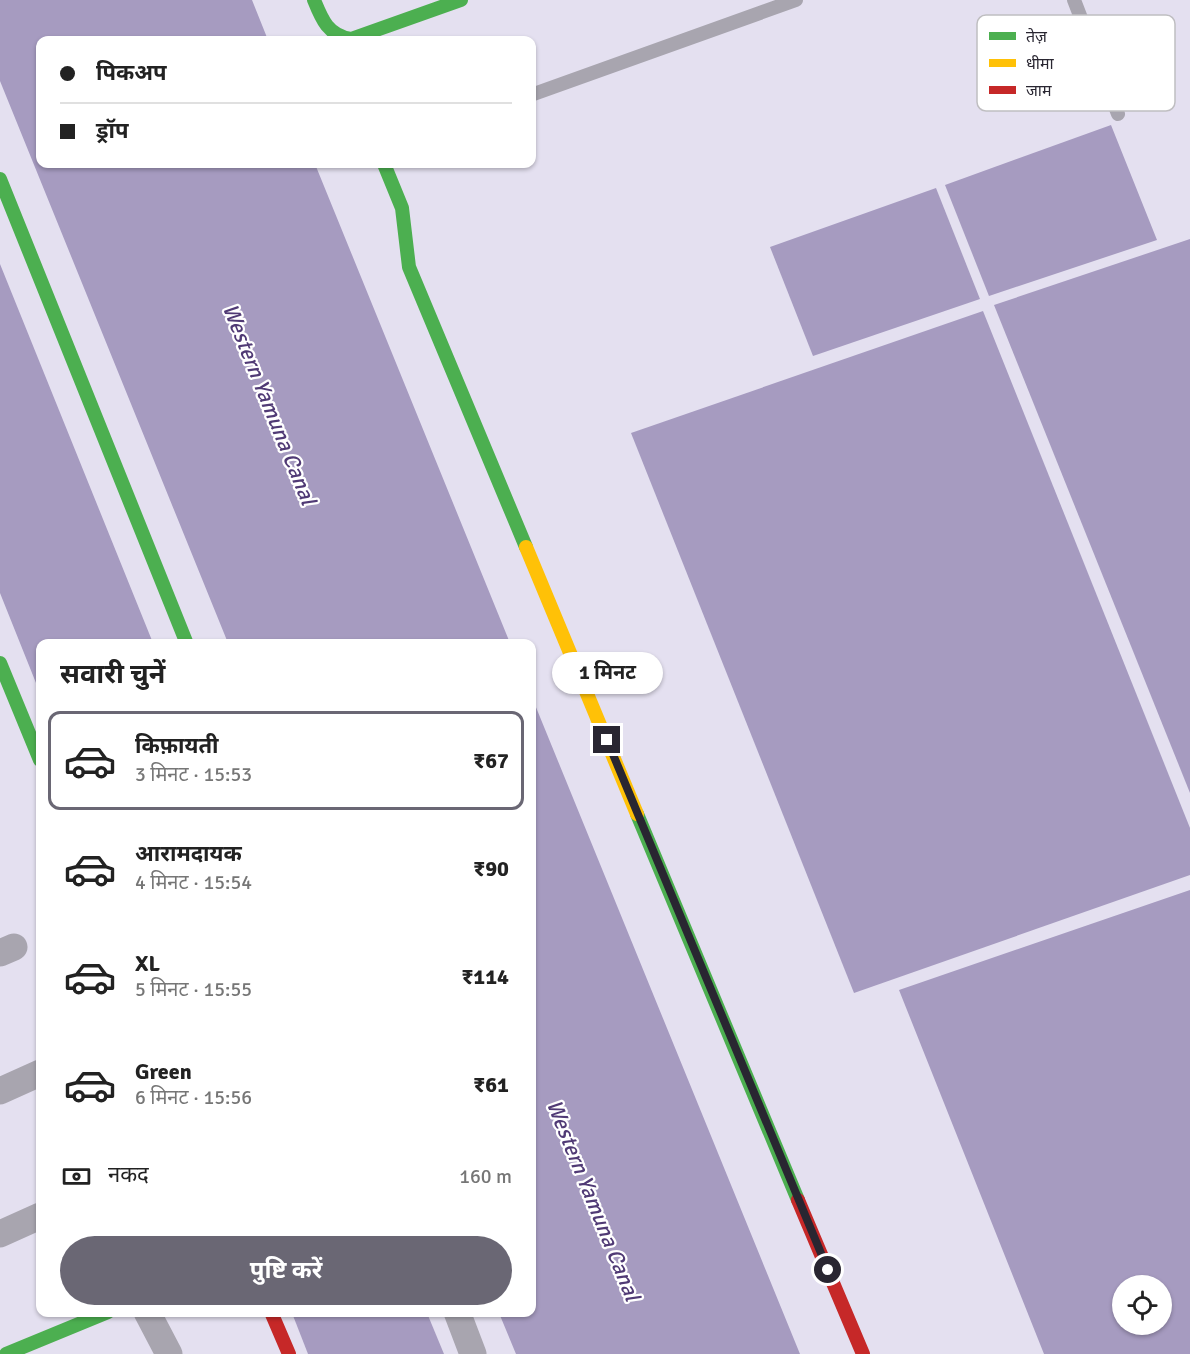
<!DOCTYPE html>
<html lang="hi">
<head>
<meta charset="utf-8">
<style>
	body { margin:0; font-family:Signika,"Noto Sans Devanagari",sans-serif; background:#f6f6f6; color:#222; height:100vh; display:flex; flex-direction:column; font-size:22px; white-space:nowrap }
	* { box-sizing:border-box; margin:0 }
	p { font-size:20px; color:#767676 }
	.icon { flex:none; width:33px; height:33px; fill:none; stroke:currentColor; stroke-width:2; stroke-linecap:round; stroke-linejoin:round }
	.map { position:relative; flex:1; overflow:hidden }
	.drawer { position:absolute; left:36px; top:639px; width:500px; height:678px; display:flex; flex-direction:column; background:#fff; border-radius:12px; box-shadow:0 2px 4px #0004 }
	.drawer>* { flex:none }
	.banner { position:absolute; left:36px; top:36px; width:500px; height:132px; border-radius:12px; box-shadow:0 2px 4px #0004; display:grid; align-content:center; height:132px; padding:0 24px; background:#fff }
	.fabs { position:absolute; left:1112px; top:1275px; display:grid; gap:12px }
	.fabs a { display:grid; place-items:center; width:60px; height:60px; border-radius:50%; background:#fff; box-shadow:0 2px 4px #0004; font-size:30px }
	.end { position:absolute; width:27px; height:27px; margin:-14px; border:8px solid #292631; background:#fff; box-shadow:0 0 0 3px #fff }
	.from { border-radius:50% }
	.bubble { position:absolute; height:42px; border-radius:21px; background:#fff; box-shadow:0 2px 4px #0004; font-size:20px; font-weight:700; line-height:42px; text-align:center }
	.banner b { display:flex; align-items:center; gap:21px; height:57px; font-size:22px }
	.banner b+b { border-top:2px solid #e0e0e0 }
	.banner i { width:15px; height:15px; background:#222 }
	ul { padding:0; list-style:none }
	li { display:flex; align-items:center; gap:18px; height:99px; margin:0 12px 9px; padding:0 12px; border:3px solid transparent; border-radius:12px }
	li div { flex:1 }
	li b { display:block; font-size:22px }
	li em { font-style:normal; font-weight:700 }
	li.selected { border-color:#6a6774 }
	li>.icon { width:54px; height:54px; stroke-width:1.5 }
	h2 { padding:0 24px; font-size:27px; line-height:72px }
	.pay { display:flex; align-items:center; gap:15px; height:66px; padding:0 24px; font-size:22px }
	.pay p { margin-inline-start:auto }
	.primary-button { display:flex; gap:12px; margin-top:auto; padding:12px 24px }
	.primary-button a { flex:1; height:69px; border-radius:36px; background:#6a6774; color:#fff; font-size:24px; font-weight:700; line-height:69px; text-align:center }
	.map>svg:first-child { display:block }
	.water { fill:#a69bc0; fill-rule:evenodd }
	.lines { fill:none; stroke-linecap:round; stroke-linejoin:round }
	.lane { stroke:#a8a5af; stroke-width:14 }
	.street { stroke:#a8a5af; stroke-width:27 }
	.fast { stroke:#4caf50; stroke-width:14 }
	.slow { stroke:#ffc107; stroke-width:14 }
	.jam { stroke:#c62828; stroke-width:14 }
	.route { stroke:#292631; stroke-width:8 }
	.labels { text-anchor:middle; stroke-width:4.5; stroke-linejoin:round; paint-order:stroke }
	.water-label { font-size:22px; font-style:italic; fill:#503a75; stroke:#fff }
	.key { fill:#fff; stroke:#bfbec1; stroke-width:1.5 }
	.key-label { font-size:16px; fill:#292631 }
</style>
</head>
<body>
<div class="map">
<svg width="1190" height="1354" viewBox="0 0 1190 1354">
	<rect width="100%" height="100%" fill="#e4e0f0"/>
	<!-- water -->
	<g class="water">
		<path d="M0,0H252L268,40H40V164H315L510,643H228L0,81Z"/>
		<path d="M1111,125L1157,240L989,296L945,185Z"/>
		<path d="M936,188L980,299L813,356L770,247Z"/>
		<path d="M1190,239V793L994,305Z"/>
		<path d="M0,264L153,643L40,644V693L0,593Z"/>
		<path d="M983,311L1190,828V875L854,993L631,433Z"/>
		<path d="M531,695L800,1354H516L499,1313L531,1312Z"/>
		<path d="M1190,890V1354H1044L899,990ZM1122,1286H1161V1324H1122Z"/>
		<path d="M292,1313H427L444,1354H308Z"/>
	</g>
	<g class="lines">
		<!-- lane -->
		<g class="lane">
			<path d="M1074,0L1118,114"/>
			<path d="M531,95L796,0"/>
		</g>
		<!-- street -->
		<g class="street">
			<path d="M0,953L14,947"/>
			<path d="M0,1091L40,1073"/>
			<path d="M0,1234L40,1216"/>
			<path d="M147,1312L169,1354"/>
			<path d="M457,1312L473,1354"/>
		</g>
		<!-- fast -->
		<g class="fast">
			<path d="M314,0C322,20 328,35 351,39L461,0"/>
			<path d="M384,164L402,208L409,267L526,547"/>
			<path d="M0,179L187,644"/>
			<path d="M0,663L40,760"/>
			<path d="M637,814L798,1200"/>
			<path d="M6,1354L108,1312"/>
		</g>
		<!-- slow -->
		<path class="slow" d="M526,547L637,814"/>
		<!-- jam -->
		<g class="jam">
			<path d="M798,1200L863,1354"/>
			<path d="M271,1312L289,1354"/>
		</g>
	</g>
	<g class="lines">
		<!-- route -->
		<path class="route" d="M607,740L828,1270"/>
	</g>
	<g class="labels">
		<!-- water labels -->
		<g class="water-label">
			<text transform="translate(270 404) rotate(68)" y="8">Western Yamuna Canal</text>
			<text transform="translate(594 1200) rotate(68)" y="8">Western Yamuna Canal</text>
		</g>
	</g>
	<!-- legend -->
	<rect x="977" y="15" width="198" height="96" rx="9" class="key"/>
	<rect x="989" y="32" width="27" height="8" fill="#4caf50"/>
	<rect x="989" y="59" width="27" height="8" fill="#ffc107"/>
	<rect x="989" y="86" width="27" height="8" fill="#c62828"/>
	<g class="key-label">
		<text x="1026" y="42">तेज़</text>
		<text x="1026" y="69">धीमा</text>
		<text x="1026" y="96">जाम</text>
	</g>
</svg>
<div class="fabs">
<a><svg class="icon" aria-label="locate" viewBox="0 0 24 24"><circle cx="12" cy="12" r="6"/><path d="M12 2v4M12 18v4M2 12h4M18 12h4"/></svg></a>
</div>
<i class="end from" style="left:828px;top:1270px"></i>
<i class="end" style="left:607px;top:740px"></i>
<div class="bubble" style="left:552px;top:652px;width:111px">1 मिनट</div>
<div class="banner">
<b><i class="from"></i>पिकअप</b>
<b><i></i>ड्रॉप</b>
</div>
<section class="drawer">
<h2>सवारी चुनें</h2>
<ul>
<li class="selected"><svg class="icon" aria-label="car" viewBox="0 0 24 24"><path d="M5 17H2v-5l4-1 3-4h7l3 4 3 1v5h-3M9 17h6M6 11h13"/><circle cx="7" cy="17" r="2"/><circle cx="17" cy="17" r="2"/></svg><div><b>किफ़ायती</b><p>3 मिनट · 15:53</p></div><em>₹67</em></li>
<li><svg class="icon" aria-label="car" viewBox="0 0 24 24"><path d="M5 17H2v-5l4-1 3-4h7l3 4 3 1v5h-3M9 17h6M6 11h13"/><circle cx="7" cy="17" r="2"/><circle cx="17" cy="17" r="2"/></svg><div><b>आरामदायक</b><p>4 मिनट · 15:54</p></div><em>₹90</em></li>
<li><svg class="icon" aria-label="car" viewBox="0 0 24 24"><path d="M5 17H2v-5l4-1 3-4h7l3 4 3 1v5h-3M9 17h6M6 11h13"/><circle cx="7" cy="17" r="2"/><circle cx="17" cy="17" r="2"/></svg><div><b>XL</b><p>5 मिनट · 15:55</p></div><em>₹114</em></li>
<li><svg class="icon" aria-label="car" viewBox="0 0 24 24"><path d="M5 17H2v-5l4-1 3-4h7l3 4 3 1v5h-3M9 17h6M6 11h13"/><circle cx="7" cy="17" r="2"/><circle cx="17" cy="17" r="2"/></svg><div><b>Green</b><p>6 मिनट · 15:56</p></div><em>₹61</em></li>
</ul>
<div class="pay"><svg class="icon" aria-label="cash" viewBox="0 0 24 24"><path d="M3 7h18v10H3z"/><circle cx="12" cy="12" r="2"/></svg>नकद<p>160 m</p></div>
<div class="primary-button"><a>पुष्टि करें</a></div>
</section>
</div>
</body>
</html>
